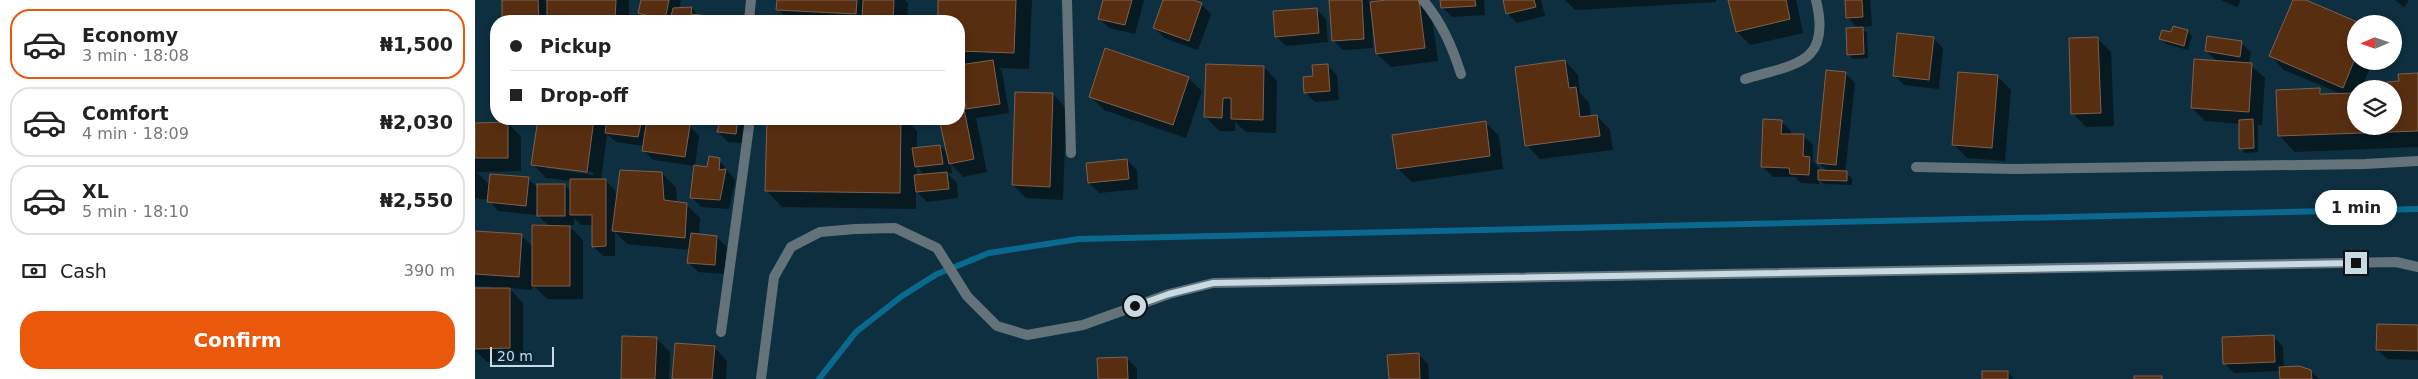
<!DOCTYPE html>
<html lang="en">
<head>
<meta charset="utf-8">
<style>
	body { margin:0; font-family:"DejaVu Sans",sans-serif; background:#f2f2f2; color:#222; height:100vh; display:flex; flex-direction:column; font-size:19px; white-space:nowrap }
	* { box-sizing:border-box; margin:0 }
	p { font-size:16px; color:#767676 }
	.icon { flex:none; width:28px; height:28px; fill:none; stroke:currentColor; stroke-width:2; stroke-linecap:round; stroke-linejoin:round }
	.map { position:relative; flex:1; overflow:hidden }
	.drawer { display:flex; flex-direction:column; background:#fff; width:475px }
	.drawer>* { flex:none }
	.guide { position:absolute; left:15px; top:15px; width:475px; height:110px; border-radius:20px; box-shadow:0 2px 8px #0003; display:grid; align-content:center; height:110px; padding:0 20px; background:#fff }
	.needle { width:32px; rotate:268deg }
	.controls { position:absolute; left:1872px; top:15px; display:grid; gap:10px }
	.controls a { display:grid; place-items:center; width:55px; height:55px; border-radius:50%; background:#fff; box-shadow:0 2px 8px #0003; font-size:25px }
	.scale { position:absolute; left:15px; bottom:12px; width:64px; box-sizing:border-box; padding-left:5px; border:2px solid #c8dae4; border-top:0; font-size:14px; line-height:18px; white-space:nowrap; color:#c8dae4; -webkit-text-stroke:4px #032534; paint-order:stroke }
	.end { position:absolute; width:22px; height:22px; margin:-11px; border:6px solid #c8dae4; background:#111; box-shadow:0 0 0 2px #111 }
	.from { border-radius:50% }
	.bubble { position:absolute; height:35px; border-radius:18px; background:#fff; box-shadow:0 2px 8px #0003; font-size:16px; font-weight:800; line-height:35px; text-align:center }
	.guide b { display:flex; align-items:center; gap:18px; height:48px; font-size:19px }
	.guide b+b { border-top:1px solid #e0e0e0 }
	.guide i { width:12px; height:12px; background:#222 }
	ul { padding:9px 0 0; list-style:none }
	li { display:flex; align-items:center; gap:15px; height:70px; margin:0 10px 8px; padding:0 10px; border:2px solid #e0e0e0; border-radius:20px }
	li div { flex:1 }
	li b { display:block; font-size:19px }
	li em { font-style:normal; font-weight:800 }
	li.current { border-color:#ea580c }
	li>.icon { width:45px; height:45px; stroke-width:1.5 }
	.pay { display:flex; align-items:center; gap:12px; height:55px; padding:0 20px; font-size:19px }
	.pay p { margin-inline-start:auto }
	.action { display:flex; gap:10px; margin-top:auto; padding:10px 20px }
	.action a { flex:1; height:58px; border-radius:20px; background:#ea580c; color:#fff; font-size:20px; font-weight:800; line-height:58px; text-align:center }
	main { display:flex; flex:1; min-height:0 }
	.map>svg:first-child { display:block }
	.shadow { fill:#0007; fill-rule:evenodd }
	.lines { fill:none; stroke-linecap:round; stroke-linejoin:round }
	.stream { stroke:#0a698f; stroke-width:6 }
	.building { fill:#582e11; stroke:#7e604e }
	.lane { stroke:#64727a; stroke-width:10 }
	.street { stroke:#64727a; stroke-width:10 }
	.route { stroke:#c8dae4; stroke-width:6 }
</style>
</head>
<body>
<main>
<section class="drawer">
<ul>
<li class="current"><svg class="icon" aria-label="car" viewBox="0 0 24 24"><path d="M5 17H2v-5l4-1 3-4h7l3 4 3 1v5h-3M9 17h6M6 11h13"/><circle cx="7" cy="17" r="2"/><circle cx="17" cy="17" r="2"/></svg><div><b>Economy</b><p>3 min · 18:08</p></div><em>₦1,500</em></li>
<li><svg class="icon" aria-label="car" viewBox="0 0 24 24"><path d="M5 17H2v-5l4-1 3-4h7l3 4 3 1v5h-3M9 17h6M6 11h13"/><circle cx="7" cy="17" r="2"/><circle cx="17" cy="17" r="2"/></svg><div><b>Comfort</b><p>4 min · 18:09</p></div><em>₦2,030</em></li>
<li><svg class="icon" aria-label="car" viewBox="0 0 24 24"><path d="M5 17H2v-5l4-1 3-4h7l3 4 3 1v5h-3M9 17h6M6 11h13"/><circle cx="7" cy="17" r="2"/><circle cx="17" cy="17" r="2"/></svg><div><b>XL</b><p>5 min · 18:10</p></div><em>₦2,550</em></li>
</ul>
<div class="pay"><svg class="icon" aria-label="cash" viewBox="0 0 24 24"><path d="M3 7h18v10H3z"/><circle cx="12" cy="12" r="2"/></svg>Cash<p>390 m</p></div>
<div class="action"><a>Confirm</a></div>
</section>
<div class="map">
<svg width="1943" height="379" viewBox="0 0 1943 379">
	<rect width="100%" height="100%" fill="#0e2f3f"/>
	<!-- shadow -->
	<g class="shadow">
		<path d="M28,0H70L73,4V0H154V21H28Z"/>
		<path d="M168,0H206L204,9L217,8L224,16L233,17L238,21H173L165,13Z"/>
		<path d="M303,0H430L433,3L432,21H315L303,9Z"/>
		<path d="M465,0H557L554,69L524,68L527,71L534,113L501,118L512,172L488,177L476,164L477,173L473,174L482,183L483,198L452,202L441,191V209L307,207L291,190L293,119H449L434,123L442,131V149L465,146L473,154L466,119H484V72L487,75L484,66V21H464ZM442,167L449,175L442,176Z"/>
		<path d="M629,0H669L660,34L634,28L625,19Z"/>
		<path d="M689,0H714L726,4L736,14L723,50L689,38L680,28Z"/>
		<path d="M855,0H893L895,2L946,0L956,11L963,61L916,67L902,54L899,25H897L898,48L868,50L858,40Z"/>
		<path d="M967,0H1009L1010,15L977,17L967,7Z"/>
		<path d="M1029,0H1066L1070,16L1042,23L1032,13Z"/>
		<path d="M1090,0H1241V2L1100,10Z"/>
		<path d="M1254,0H1321L1328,33L1275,45L1262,32Z"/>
		<path d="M1371,0H1395L1397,26L1385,27L1392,33L1393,58L1378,59L1373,54L1384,29L1372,17Z"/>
		<path d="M1746,0H1766L1762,7Z"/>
		<path d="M1819,0H1828L1881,24V61H1898L1886,89H1881V126H1919V89L1943,74V147L1820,152L1804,135L1844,90L1850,95H1869L1809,70L1796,56Z"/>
		<path d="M1920,0H1934L1929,7Z"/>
		<path d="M841,9L851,19L853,42L811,46L801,36Z"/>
		<path d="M1713,31L1717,36L1713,50L1691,44L1686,39L1697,34Z"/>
		<path d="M1458,38L1468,48L1464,89L1429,85L1419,75Z"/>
		<path d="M1623,39L1636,52L1639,126L1611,127L1598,113Z"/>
		<path d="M1766,43L1776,52L1774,64L1790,78L1787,125H1783V152L1770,153L1766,148L1765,124L1730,121L1717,108L1743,62L1731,51Z"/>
		<path d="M1090,61L1103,75L1105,93L1114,102L1116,117L1122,116L1135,130L1138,150L1065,159L1052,145Z"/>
		<path d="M852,65L862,75L864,100L840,102L830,92L840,78Z"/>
		<path d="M732,66L789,67L802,81L801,133L771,132L760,122V131H744L731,117Z"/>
		<path d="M1370,73L1380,83L1370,173L1377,178V185L1349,184L1344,179V184L1326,183L1320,177H1298L1288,167L1306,121L1316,131V135H1328L1338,145V161L1344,168V172H1353L1343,162Z"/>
		<path d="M1523,77L1536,90L1530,161L1492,158L1479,145Z"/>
		<path d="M713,78L727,91L711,138L629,110L615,96Z"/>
		<path d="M578,94L591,108L588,200L551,198L538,185Z"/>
		<path d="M64,119H126L132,125L134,119H178L177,121L215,126L224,136L220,166L233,169L244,160L260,180L254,209L226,207L217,197L220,166L178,160L168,150L169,146L141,142L132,134L126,180H130L140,190L142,205L187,174L201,187L202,203L211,204L225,218L224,235L242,237L252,247L249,274L223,272L213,262L215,250L152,244L140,232V256H128L118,246V225H106L99,218V225H93L108,240V299H72L58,285L57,290L34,288L48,303V361L12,362L0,350V289H18V287L0,286V233L46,235L58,247L75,227L63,215V209H61V215L23,211L14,200L0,198V124L33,123L46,137V171L1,172L15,185L53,179L63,188L90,185L96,192V181L71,178L58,164ZM71,166L118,172V175L71,168Z"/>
		<path d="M202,119H274L271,143L253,142L243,132L245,126Z"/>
		<path d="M1010,122L1024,136L1028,169L937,182L923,169Z"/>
		<path d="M652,160L662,170L663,189L624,193L614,183L613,164Z"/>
		<path d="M1943,327V360L1912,359L1902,349Z"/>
		<path d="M1798,337L1808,346L1809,368L1835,371L1844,379H1806V371L1759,373L1749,363Z"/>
		<path d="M181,338L195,352L194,379H147Z"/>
		<path d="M239,347L252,361L251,379H198Z"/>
		<path d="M943,354L953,364L954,379H915Z"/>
		<path d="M652,359L662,368V379H624Z"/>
		<path d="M1533,372L1539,379H1508Z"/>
	</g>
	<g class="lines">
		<!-- stream -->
		<path class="stream" d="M344,379L381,332L427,296L462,274L514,253L604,239L1943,209"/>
	</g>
	<!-- building -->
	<g class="building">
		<path d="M27,0H63L64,21H27Z"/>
		<path d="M72,0H141L140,21H72Z"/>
		<path d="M166,0H194L190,20L163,13Z"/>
		<path d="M302,0H382L381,14L301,10Z"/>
		<path d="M388,0H419L418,21H387Z"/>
		<path d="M463,0H541L539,53L484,51V21H463Z"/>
		<path d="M628,0H657L650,25L623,19Z"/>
		<path d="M688,0H718L727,3L714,41L678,28Z"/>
		<path d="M854,0H887L889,39L857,41Z"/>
		<path d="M911,0H944L950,48L901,54L895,2Z"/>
		<path d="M965,0H1000L1001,6L966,8Z"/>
		<path d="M1028,0H1059L1061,7L1031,14Z"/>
		<path d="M1253,0H1311L1315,19L1261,32Z"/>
		<path d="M1370,0H1387L1388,17L1371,18Z"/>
		<path d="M1818,0H1831L1887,24H1881V56L1868,88L1794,56Z"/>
		<path d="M217,7L216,14L234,16L231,21H195L198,8Z"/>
		<path d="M842,8L844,33L800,37L798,11Z"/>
		<path d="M1698,26L1713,30L1709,46L1684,39L1687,30L1696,32Z"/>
		<path d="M1388,27L1389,54L1372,55L1371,28Z"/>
		<path d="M1422,33L1459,37L1454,80L1418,76Z"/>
		<path d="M1732,36L1767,41L1765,57L1730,51Z"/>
		<path d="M1623,37L1626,113L1596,114L1594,38Z"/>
		<path d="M630,48L714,77L698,125L614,97Z"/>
		<path d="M1719,59L1777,63L1774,112L1716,108Z"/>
		<path d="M518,60L525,104L491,109L484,65Z"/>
		<path d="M1090,60L1094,88L1101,87L1105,117L1122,115L1125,136L1050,146L1040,67Z"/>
		<path d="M731,64L789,66L788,120L756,119V98H748L747,118L729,117Z"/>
		<path d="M853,64L855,91L829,93L828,77L838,76L837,65Z"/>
		<path d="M1351,70L1371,72L1361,165L1342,163Z"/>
		<path d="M1483,72L1523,75L1517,148L1477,145Z"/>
		<path d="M1943,73V131L1803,136L1801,90L1845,88V94L1881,93V126H1919V89H1912V82L1924,81L1923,74Z"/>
		<path d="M484,84L499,159L474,164L464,119H484Z"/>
		<path d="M540,92L578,93L575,187L537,185Z"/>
		<path d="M63,119H119L112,172L56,165Z"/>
		<path d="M132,119H167L163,137L130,133Z"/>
		<path d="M172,119L215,125L210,157L167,151Z"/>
		<path d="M246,119H263L261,134L242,132Z"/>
		<path d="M292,119H426L425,193L290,191Z"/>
		<path d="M1288,119L1307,120L1306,134H1329L1328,156L1335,157L1334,175L1315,174L1314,168L1286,167Z"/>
		<path d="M1778,119L1779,148L1764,149V120Z"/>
		<path d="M1011,121L1015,156L922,169L917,135Z"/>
		<path d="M33,122V158H0V123Z"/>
		<path d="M465,145L468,164L440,167L437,148Z"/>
		<path d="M234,156L245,158L244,170L251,169L245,200L215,198L219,165L232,167Z"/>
		<path d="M652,159L654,179L613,183L611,163Z"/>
		<path d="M145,170L187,172L189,200L212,203L210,238L137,231Z"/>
		<path d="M1343,170L1372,171V181L1343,180Z"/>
		<path d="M472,172L474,189L441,192L439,175Z"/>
		<path d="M15,174L54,177L51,206L12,202Z"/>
		<path d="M95,179H131V246L117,247V215H95Z"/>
		<rect x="62" y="184" width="28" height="32"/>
		<path d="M57,225L95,226V286H57Z"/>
		<path d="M0,231L47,234L44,277L0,274Z"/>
		<path d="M216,233L242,236L240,265L212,263Z"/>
		<path d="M0,288H35V348L0,349Z"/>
		<path d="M1902,324L1943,325V351L1901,350Z"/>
		<path d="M1799,335L1800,362L1748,364L1747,337Z"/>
		<path d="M147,336L182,337L180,379H146Z"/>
		<path d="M200,343L240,346L237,379H197Z"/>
		<path d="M944,353L945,379H914L912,355Z"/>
		<path d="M652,357L653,379H623L622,358Z"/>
		<path d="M1824,366L1836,370L1837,379H1805L1804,367Z"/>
		<rect x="1507" y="371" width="26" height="8"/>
		<rect x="1659" y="376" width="28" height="3"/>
	</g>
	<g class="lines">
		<!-- lane -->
		<g class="lane">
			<path d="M1270,79C1319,64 1357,65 1341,0"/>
			<path d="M286,379L299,277L316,247L345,232L380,229L420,228L462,248L492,296L522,326L552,335L608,325L694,294L738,283L1921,262L1943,267"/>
		</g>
		<!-- street -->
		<g class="street">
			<path d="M592,0L596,153"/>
			<path d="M948,0C967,23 977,46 986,74"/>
			<path d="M274,21L276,0"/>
			<path d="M1441,167L1540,169L1890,164L1943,161"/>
			<path d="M246,332L275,119"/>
		</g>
	</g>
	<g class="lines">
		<!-- route -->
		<path class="route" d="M660,306L694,294L738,283L1881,263"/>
	</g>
</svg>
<div class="controls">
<a><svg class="needle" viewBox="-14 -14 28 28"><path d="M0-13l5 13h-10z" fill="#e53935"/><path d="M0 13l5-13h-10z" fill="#767676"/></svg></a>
<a><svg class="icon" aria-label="layers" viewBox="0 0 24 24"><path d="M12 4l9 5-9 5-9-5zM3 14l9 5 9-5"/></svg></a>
</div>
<div class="scale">20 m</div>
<i class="end from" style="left:660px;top:306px"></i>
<i class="end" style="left:1881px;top:263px"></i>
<div class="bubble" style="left:1840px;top:190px;width:82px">1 min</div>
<div class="guide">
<b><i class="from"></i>Pickup</b>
<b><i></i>Drop-off</b>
</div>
</div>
</main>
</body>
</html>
